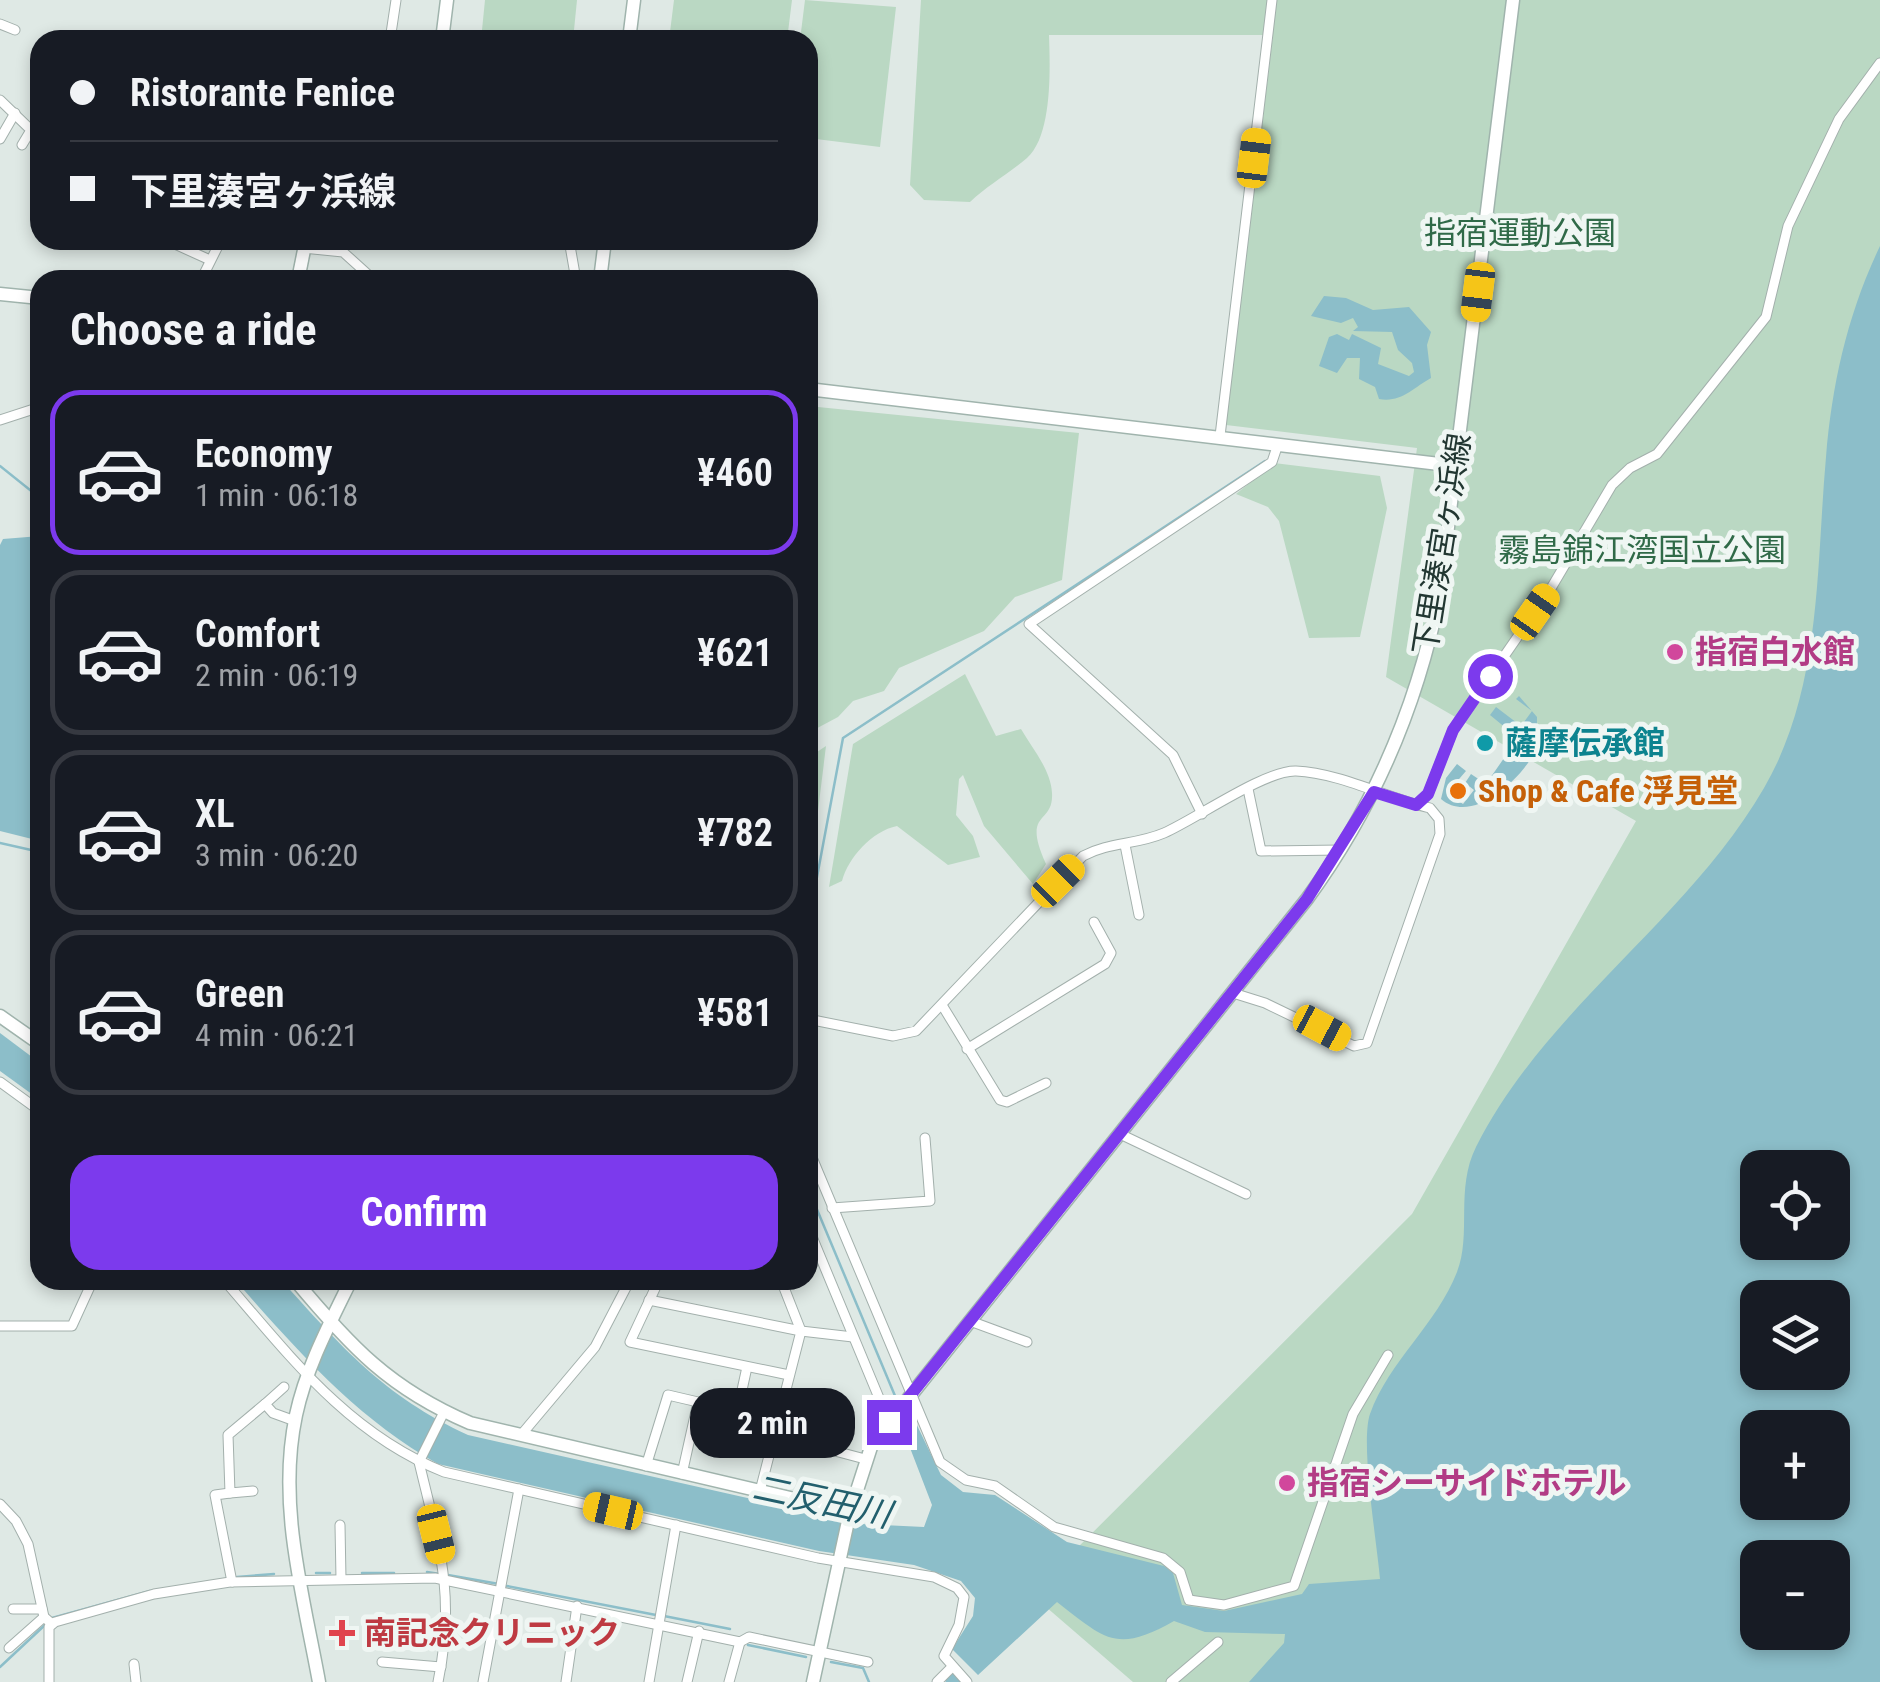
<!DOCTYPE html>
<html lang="en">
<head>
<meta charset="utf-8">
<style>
	body { margin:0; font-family:"Roboto Condensed","Noto Sans JP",sans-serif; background:#20242c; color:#f1f3f6; height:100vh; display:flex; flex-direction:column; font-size:38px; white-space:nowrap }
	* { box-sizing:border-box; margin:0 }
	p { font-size:32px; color:#9ea1a6 }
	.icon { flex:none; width:55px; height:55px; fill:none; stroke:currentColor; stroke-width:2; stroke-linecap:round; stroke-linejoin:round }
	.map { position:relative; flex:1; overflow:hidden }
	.side { position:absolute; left:30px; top:270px; width:788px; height:1020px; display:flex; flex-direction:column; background:#171b24; border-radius:30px; box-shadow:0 5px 15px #0003 }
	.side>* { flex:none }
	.hud { position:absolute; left:30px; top:30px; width:788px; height:220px; border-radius:30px; box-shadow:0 5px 15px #0003; display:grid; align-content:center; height:220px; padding:0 40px; background:#171b24 }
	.fabs { position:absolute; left:1740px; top:1150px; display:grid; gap:20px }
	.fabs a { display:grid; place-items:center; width:110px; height:110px; border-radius:20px; background:#171b24; box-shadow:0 5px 15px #0003; font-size:50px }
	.end { position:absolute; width:45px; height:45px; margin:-22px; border:12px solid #7c3aed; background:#fff; box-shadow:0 0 0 5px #fff }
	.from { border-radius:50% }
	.bubble { position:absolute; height:70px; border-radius:30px; background:#171b24; box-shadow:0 5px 15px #0003; font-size:32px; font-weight:700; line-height:70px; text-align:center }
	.car { position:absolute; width:30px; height:60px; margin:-30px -15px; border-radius:12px; box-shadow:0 0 8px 2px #0007; background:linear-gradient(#f5c518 24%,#345 0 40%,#f5c518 0 76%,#345 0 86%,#f5c518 0) }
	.hud b { display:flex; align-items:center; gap:35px; height:95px; font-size:38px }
	.hud b+b { border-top:2px solid #363941 }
	.hud i { width:25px; height:25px; background:#f1f3f6 }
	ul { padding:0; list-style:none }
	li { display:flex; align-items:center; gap:30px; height:165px; margin:0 20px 15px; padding:0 20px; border:5px solid #363941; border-radius:30px }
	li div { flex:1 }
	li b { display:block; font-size:38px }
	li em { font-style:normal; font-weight:700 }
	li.selected { border-color:#7c3aed }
	li>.icon { width:90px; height:90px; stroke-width:1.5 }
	h2 { padding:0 40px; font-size:45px; line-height:120px }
	.action { display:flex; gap:20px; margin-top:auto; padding:20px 40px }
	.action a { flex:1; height:115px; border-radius:30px; background:#7c3aed; color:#fff; font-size:40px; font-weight:700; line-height:115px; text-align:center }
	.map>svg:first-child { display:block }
	.green { fill:#bad8c3; fill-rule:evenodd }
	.water { fill:#8cbec9; fill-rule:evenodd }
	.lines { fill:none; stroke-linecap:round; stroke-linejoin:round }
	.stream { stroke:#8cbec9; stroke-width:2.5 }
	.river { stroke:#8cbec9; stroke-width:15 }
	.street-casing { stroke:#a3b0ac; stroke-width:11 }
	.secondary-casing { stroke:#a0b4ad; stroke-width:15 }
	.street { stroke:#fff; stroke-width:9 }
	.secondary { stroke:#fff; stroke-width:12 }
	.route { stroke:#7c3aed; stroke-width:12 }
	.hotel-dot { fill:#d1479c; stroke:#eff6f3; stroke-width:4 }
	.culture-dot { fill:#0f9aa8; stroke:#eff6f3; stroke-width:4 }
	.food-dot { fill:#e8710a; stroke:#eff6f3; stroke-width:4 }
	.health-dot { fill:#e0444e; stroke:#eff6f3; stroke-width:4 }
	.labels { text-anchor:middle; stroke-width:10; stroke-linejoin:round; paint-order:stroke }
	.park-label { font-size:32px; fill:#306a48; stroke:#eff6f3 }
	.street-label { font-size:32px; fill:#223732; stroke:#eff6f3 }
	.hotel-label { font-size:32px; font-weight:bold; fill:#b23c85; stroke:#eff6f3; text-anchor:start }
	.culture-label { font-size:32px; font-weight:bold; fill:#0d838f; stroke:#eff6f3; text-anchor:start }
	.food-label { font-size:32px; font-weight:bold; fill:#c56008; stroke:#eff6f3; text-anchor:start }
	.health-label { font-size:32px; font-weight:bold; fill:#be3a42; stroke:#eff6f3; text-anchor:start }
	.water-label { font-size:35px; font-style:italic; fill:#225f6d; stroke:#eff6f3 }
</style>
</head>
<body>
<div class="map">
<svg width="1880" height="1682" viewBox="0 0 1880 1682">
	<rect width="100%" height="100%" fill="#dfe9e5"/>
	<!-- green -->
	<g class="green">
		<path d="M485,0H577L573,40H481Z"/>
		<path d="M674,0H792L787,40H669Z"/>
		<path d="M805,0L896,7L880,147L808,138V40H800Z"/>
		<path d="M921,0H1880V1682H1133L1031,1594L1412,1214L1636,821L1386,677L1417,448L1226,425L1273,35H1049C1050,66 1053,135 1027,158C1008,174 988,185 970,202L924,200L910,185ZM1758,1168H1832V1242H1758ZM1758,1298H1832V1372H1758ZM1758,1428H1832V1502H1758ZM1758,1558H1832V1632H1758Z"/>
		<path d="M808,406L1079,433L1062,580L1015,597L984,631L899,668L884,691L853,701L838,717L808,733Z"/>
		<path d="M1274,463L1380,476L1387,508L1360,637L1309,638L1279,521L1268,507L1236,494Z"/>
		<path d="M965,674L996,736L1021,729C1032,748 1051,770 1052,793C1054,826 1021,809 1046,864L1033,884L984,826L963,775L959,779L956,815L973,836L980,857L948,865L897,826C872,831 848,858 842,881L829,887L853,744Z"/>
		<path d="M826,746L809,884L808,758Z"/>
	</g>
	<!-- water -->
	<g class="water">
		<path d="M1880,246V1682H1249L1284,1643L1285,1634L1205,1632L1174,1621C1116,1654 1105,1639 1057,1602L978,1675L952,1649L973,1616L975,1598L961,1581L914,1565L819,1551L438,1464C356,1418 297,1350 235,1280H281C343,1348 382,1395 468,1435L862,1524L924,1527L932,1505L902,1427L913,1417L941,1475L963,1492L995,1495L1067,1542L1164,1566L1173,1573L1182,1605L1224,1611L1302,1594L1309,1584L1380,1579C1377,1543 1360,1443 1370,1414C1389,1361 1437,1324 1457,1272C1472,1234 1455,1189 1476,1147C1546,1008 1686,922 1764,788C1822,688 1816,568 1826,457C1832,383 1848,313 1880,246ZM1758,1168H1832V1242H1758ZM1758,1298H1832V1372H1758ZM1758,1428H1832V1502H1758ZM1758,1558H1832V1632H1758Z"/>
		<path d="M1324,296L1346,298L1373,310L1409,307L1431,332L1427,345L1431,378C1413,388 1401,403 1379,399L1375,387L1359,379L1360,358H1347L1337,373L1319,366L1329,337L1337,334L1349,340L1352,334L1381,348L1378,364L1409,376L1414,372L1412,363L1398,350L1392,332L1353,331L1358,327L1353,318L1341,323L1311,316Z"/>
		<path d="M40,536V841L0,831V545L3,539Z"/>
		<path d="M1519,696L1537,717C1537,731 1536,751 1528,763C1510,788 1469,823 1441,799L1446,778L1457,764L1466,771L1447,793L1463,804L1474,790L1465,783L1471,774L1486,784L1518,738L1490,715L1496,707L1521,726L1532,711L1516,699Z"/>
		<path d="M0,1033L40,1063V1100L0,1071Z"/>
	</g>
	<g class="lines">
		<!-- stream -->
		<g class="stream">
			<path d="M0,466L40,498"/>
			<path d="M0,843L40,852"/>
			<path d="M808,925L843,738L1265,461"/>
			<path d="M808,1188L898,1403"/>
			<path d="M427,1572L440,1574"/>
			<path d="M316,1573H330"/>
			<path d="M362,1573H394"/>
			<path d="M448,1575L499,1584"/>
			<path d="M237,1577L274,1574"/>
			<path d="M507,1586L656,1615"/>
			<path d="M664,1616L730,1629"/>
			<path d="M52,1618L150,1591"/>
			<path d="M748,1645L806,1657"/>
			<path d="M831,1662L863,1668L869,1682"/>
			<path d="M0,1667L46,1624"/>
		</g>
		<!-- river -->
		<path class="river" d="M953,1682L955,1679"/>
		<!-- street casing -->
		<g class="street-casing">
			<g id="street">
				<path d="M0,24L15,30"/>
				<path d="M390,40L396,0"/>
				<path d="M0,100L31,130L22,145"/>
				<path d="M0,139L15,113"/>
				<path d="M166,240L210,260"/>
				<path d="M569,240L576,280"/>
				<path d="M303,248L343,252L374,280"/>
				<path d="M201,280L221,240"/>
				<path d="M0,420L40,407"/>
				<path d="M1220,436L1272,0"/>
				<path d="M1248,789L1261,851L1340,850"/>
				<path d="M1416,805L1428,794L1453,730L1550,590L1612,485L1630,468L1657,454L1766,317L1788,226L1839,119L1880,63"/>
				<path d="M1202,814L1173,755L1029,624L1272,462L1278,444"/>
				<path d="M1125,845L1139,915"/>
				<path d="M942,1005L1000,1100L1007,1102L1046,1083"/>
				<path d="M808,1019L893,1036L916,1031L1083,856C1109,842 1136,845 1164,833C1196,819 1265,770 1296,771C1340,773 1387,798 1430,808L1439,819L1440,834L1367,1043L1354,1046L1265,1003L1233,993"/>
				<path d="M967,1049L1105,964L1111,953L1094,922"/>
				<path d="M0,1082L40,1111"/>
				<path d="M1120,1134L1246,1194"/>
				<path d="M808,1148L940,1462L966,1480L995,1486L1054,1527L1163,1558L1180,1572L1189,1600L1224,1605L1294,1586L1353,1414L1388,1355"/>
				<path d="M832,1208L930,1201L925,1138"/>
				<path d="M808,1227L889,1422"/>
				<path d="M224,1280C289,1355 348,1434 444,1472L818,1558L934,1577L957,1588L964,1597L959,1625L944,1656L967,1682"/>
				<path d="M659,1280L630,1342L789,1375"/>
				<path d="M649,1300L801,1331L853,1337"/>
				<path d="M970,1321L1027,1342"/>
				<path d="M0,1326H72L93,1280"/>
				<path d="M747,1367L732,1436L772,1445"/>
				<path d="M284,1387L265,1404L273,1413L295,1421"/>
				<path d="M521,1435L595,1347L630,1280"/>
				<path d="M816,1446L865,1459"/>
				<path d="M419,1462C439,1546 456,1595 438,1682"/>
				<path d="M419,1462L444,1412"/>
				<path d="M646,1466L668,1395L698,1402L682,1474"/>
				<path d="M253,1491L230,1493L228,1435L265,1404"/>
				<path d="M760,1491L801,1331L781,1280"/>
				<path d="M230,1493L215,1495L232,1582"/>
				<path d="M0,1504L16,1521L28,1544L44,1617L52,1624"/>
				<path d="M340,1525L341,1579"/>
				<path d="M13,1609H42"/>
				<path d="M9,1648L44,1617"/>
				<path d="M382,1662L441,1667"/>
				<path d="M134,1664L136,1682"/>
				<path d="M49,1682V1627L55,1622L154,1594L230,1582L435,1578L740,1642L749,1637L868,1662"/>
				<path d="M483,1682L519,1489"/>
				<path d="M566,1682L577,1606"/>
				<path d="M649,1682L676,1525"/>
				<path d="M687,1682L699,1631"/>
				<path d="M729,1682L740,1642"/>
				<path d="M937,1682L951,1668"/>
				<path d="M1171,1682L1218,1642"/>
			</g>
		</g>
		<!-- secondary casing -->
		<g class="secondary-casing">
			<g id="secondary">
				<path d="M442,40L447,0"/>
				<path d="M629,40L634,0"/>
				<path d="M298,280L306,240"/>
				<path d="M600,280L605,240"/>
				<path d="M0,294L40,298"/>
				<path d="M808,389L1456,466"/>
				<path d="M0,1016L40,1044"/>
				<path d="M295,1280C350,1346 390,1389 470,1423L850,1512"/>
				<path d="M319,1682C303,1594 277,1504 296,1415C306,1368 330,1323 351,1280"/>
				<path d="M813,1682L850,1512L872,1444L1307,899C1375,806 1418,704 1440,592L1513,0"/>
			</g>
		</g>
		<!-- street -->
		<use href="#street" class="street"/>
		<!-- secondary -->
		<use href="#secondary" class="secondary"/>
	</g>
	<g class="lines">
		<!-- route -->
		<path class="route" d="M889,1422L1307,899L1374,792L1416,805L1428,794L1453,730L1490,676"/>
	</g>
	<!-- markers -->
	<g class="hotel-dot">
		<circle cx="1675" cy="652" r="10"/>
		<circle cx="1287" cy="1483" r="10"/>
	</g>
	<circle class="culture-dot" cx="1485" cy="743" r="10"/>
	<circle class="food-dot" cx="1458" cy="791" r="10"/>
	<path class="health-dot" d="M337 1618h10v10h10v10h-10v10h-10v-10h-10v-10h10z"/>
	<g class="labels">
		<!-- park labels -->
		<g class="park-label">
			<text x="1520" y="244">指宿運動公園</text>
			<text x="1642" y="561">霧島錦江湾国立公園</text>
		</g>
		<!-- street labels -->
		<g class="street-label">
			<text transform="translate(1442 544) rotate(-81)" y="11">下里湊宮ヶ浜線</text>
		</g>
		<!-- hotel labels -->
		<g class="hotel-label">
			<text x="1695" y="663">指宿白水館</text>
			<text x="1307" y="1494">指宿シーサイドホテル</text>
		</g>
		<!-- culture labels -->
		<g class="culture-label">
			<text x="1505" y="754">薩摩伝承館</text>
		</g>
		<!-- food labels -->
		<g class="food-label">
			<text x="1478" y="802">Shop &amp; Cafe 浮見堂</text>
		</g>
		<!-- health labels -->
		<g class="health-label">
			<text x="364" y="1644">南記念クリニック</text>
		</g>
		<!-- water labels -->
		<g class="water-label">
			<text transform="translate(822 1501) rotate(12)" y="12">二反田川</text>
		</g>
	</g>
</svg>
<div class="fabs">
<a><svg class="icon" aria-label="locate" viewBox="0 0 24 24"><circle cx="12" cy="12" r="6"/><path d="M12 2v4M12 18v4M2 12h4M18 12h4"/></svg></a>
<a><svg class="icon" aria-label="layers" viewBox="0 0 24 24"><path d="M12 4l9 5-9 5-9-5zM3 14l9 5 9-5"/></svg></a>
<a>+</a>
<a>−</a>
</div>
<i class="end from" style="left:1490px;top:676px"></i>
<i class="end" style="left:889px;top:1422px"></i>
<div class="bubble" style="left:690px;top:1388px;width:165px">2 min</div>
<i class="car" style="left:1254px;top:158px;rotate:7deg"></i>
<i class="car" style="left:1478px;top:292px;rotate:187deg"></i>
<i class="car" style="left:1535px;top:612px;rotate:35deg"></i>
<i class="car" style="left:1058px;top:881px;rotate:45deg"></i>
<i class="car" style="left:1322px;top:1028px;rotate:118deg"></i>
<i class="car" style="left:613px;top:1511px;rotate:283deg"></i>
<i class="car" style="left:436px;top:1534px;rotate:166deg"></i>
<div class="hud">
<b><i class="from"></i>Ristorante Fenice</b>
<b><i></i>下里湊宮ヶ浜線</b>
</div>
<section class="side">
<h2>Choose a ride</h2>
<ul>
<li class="selected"><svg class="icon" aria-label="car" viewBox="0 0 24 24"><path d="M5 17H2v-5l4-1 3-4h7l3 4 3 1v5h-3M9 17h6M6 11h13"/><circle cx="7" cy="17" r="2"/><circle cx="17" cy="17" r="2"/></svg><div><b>Economy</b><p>1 min · 06:18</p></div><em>¥460</em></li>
<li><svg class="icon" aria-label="car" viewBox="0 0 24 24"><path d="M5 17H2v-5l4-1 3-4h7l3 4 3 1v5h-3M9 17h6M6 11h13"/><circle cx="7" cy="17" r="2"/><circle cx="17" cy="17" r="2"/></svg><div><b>Comfort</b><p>2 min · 06:19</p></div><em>¥621</em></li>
<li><svg class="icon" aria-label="car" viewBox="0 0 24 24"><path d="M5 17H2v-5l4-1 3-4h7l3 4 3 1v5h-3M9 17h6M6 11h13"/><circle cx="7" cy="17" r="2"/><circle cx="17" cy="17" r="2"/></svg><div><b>XL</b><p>3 min · 06:20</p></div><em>¥782</em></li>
<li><svg class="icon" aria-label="car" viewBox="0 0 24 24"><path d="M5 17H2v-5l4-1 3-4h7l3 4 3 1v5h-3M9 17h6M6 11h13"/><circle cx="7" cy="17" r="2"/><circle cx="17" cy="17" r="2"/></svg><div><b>Green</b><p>4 min · 06:21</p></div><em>¥581</em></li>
</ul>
<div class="action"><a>Confirm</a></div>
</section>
</div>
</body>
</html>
